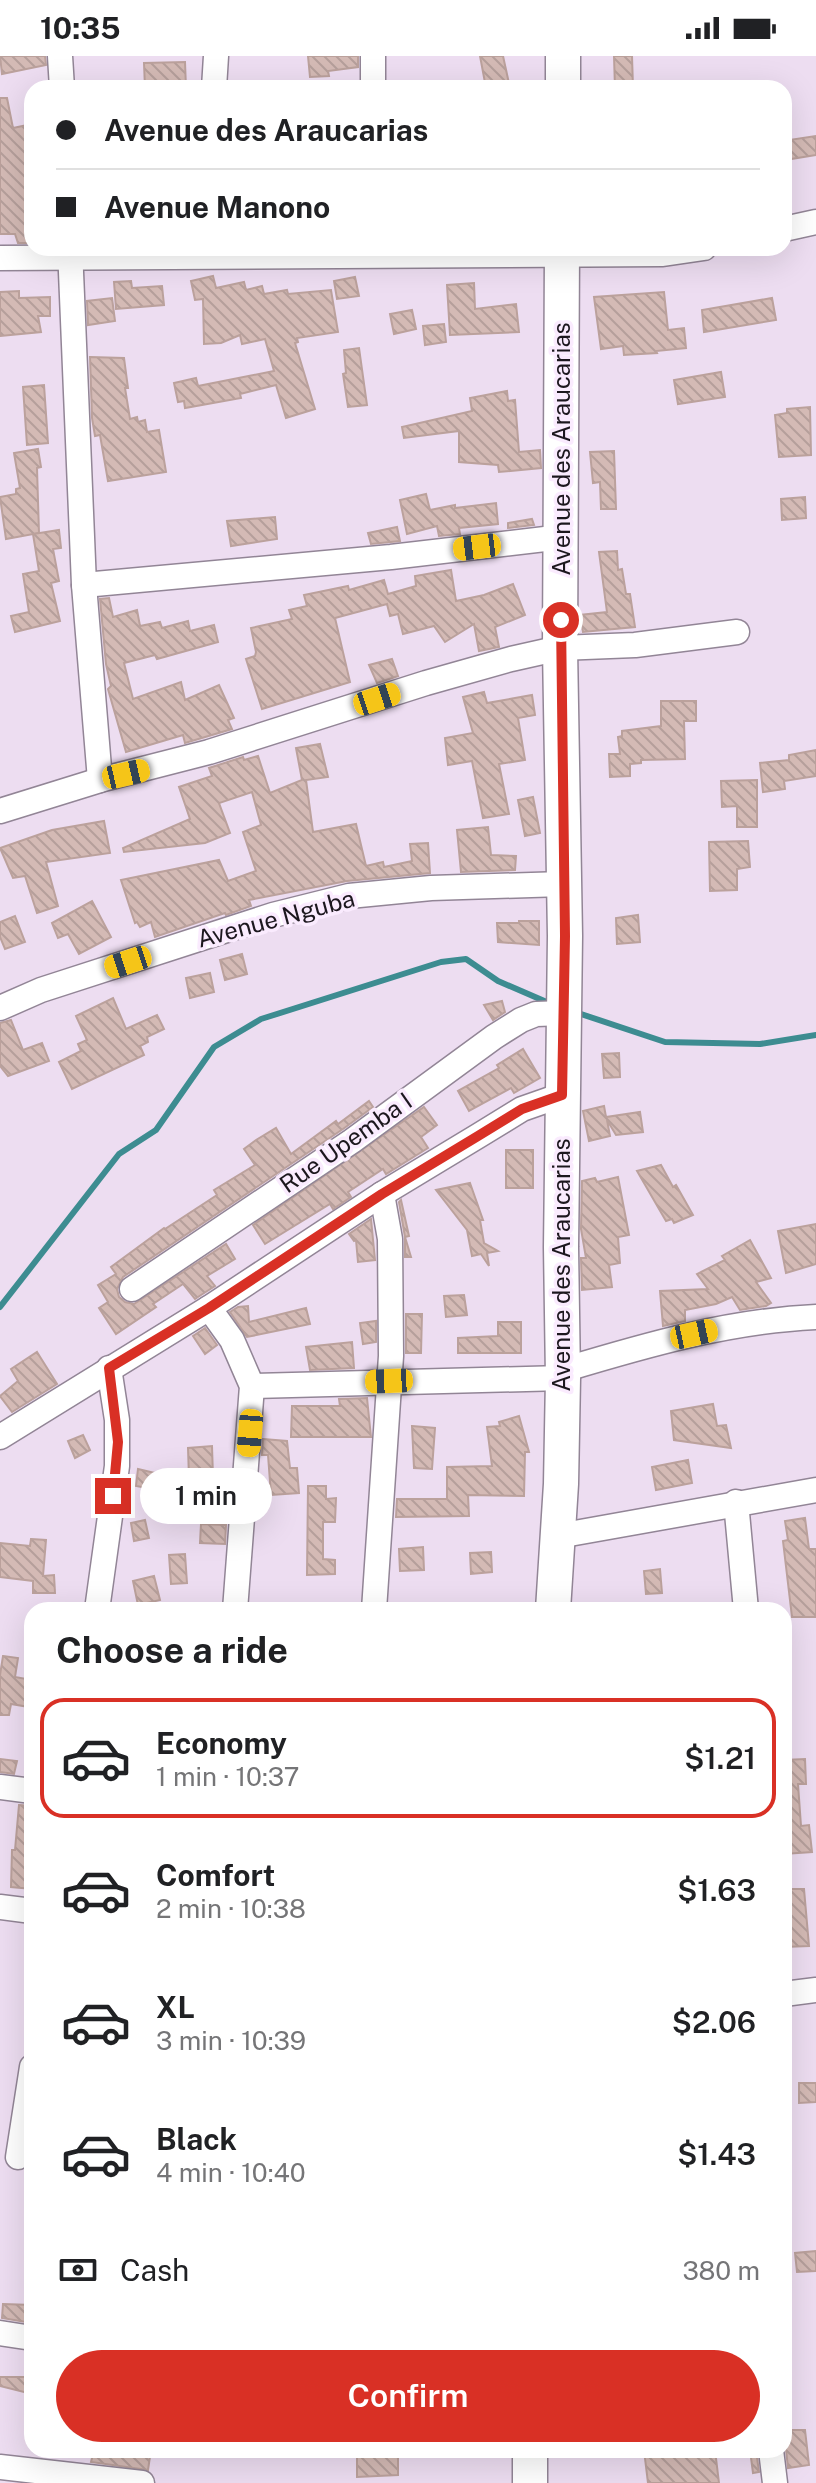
<!DOCTYPE html>
<html lang="en">
<head>
<meta charset="utf-8">
<style>
	body { margin:0; font-family:"Public Sans",sans-serif; background:#f6f6f6; color:#202124; height:100vh; display:flex; flex-direction:column; font-size:30px; white-space:nowrap }
	* { box-sizing:border-box; margin:0 }
	p { font-size:26px; color:#757577 }
	.icon { flex:none; width:44px; height:44px; fill:none; stroke:currentColor; stroke-width:2; stroke-linecap:round; stroke-linejoin:round }
	.map { position:relative; flex:1; overflow:hidden }
	.details { position:absolute; left:24px; top:1546px; width:768px; height:856px; display:flex; flex-direction:column; background:#fff; border-radius:24px; box-shadow:0 8px 32px #0002 }
	.details>* { flex:none }
	.banner { position:absolute; left:24px; top:24px; width:768px; height:176px; border-radius:24px; box-shadow:0 8px 32px #0002; display:grid; align-content:center; height:176px; padding:0 32px; background:#fff }
	.end { position:absolute; width:36px; height:36px; margin:-18px; border:10px solid #d93025; background:#fff; box-shadow:0 0 0 4px #fff }
	.from { border-radius:50% }
	.bubble { position:absolute; height:56px; border-radius:28px; background:#fff; box-shadow:0 8px 32px #0002; font-size:26px; font-weight:600; line-height:56px; text-align:center }
	.car { position:absolute; width:24px; height:48px; margin:-24px -12px; border-radius:10px; box-shadow:0 0 6px 2px #0007; background:linear-gradient(#f5c518 24%,#345 0 40%,#f5c518 0 76%,#345 0 86%,#f5c518 0) }
	.banner b { display:flex; align-items:center; gap:28px; height:76px; font-size:30px }
	.banner b+b { border-top:2px solid #e0e0e0 }
	.banner i { width:20px; height:20px; background:#202124 }
	ul { padding:0; list-style:none }
	li { display:flex; align-items:center; gap:24px; height:120px; margin:0 16px 12px; padding:0 16px; border:4px solid transparent; border-radius:24px }
	li div { flex:1 }
	li b { display:block; font-size:30px }
	li em { font-style:normal; font-weight:600 }
	li.active { border-color:#d93025 }
	li>.icon { width:72px; height:72px; stroke-width:1.5 }
	h2 { padding:0 32px; font-size:36px; line-height:96px }
	.pay { display:flex; align-items:center; gap:20px; height:88px; padding:0 32px; font-size:30px }
	.pay p { margin-inline-start:auto }
	.primary-button { display:flex; gap:16px; margin-top:auto; padding:16px 32px }
	.primary-button a { flex:1; height:92px; border-radius:48px; background:#d93025; color:#fff; font-size:32px; font-weight:600; line-height:92px; text-align:center }
	.status { display:flex; justify-content:space-between; align-items:center; height:56px; padding:0 40px; background:#fff; direction:ltr }
	.status svg { height:22px; fill:currentColor }
	.map>svg:first-child { display:block }
	.lines { fill:none; stroke-linecap:round; stroke-linejoin:round }
	.stream { stroke:#3d8c91; stroke-width:6 }
	.building { fill:url(#building-back-hatch); stroke:#bba19c; stroke-width:2 }
	.street-casing { stroke:#928596; stroke-width:27 }
	.secondary-casing { stroke:#928596; stroke-width:37 }
	.street { stroke:#fff; stroke-width:24 }
	.secondary { stroke:#fff; stroke-width:34 }
	.route { stroke:#d93025; stroke-width:10 }
	.labels { text-anchor:middle; stroke-width:7; stroke-linejoin:round; paint-order:stroke }
	.street-label { font-size:24px; fill:#1c171e; stroke:#faebfe }
</style>
</head>
<body>
<div class="status"><b>10:35</b><svg viewBox="0 0 49 12"><path d="M0 12V9h3v3zM5 12V6h3v6zM10 12V3h3v9zM15 12V0h3v12zM26 1h20v11H26zM47 4h2v5h-2z"/></svg></div>
<div class="map">
<svg width="816" height="2427" viewBox="0 0 816 2427">
	<defs>
		<pattern id="building-back-hatch" width="6" height="6" patternUnits="userSpaceOnUse" patternTransform="scale(2)"><rect width="6" height="6" fill="#d4bab5"/><path d="M-1 5l2 2M0 0l6 6M5-1l2 2" fill="none" stroke="#b59f9b"/></pattern>
	</defs>
	<rect width="100%" height="100%" fill="#edddf1"/>
	<g class="lines">
		<!-- stream -->
		<g class="stream">
			<path d="M575,956L665,986L760,988L816,979"/>
			<path d="M0,1251L119,1098L156,1074L214,991L261,963L441,906L466,903L498,925L549,947"/>
		</g>
	</g>
	<!-- building -->
	<g class="building">
		<path d="M0,0H45L46,9L2,18Z"/>
		<path d="M308,0H358V11L328,15L329,20L310,21Z"/>
		<path d="M480,0H503L510,32H486Z"/>
		<path d="M614,0H632L633,32H615Z"/>
		<path d="M185,6L186,32H145L144,7Z"/>
		<path d="M0,42H7L13,72L32,68V187H18L15,178H0Z"/>
		<path d="M816,80V99L791,103L789,84Z"/>
		<path d="M213,220L216,232L244,226L246,234L262,230L264,238L287,234L288,238L331,234L338,276L297,282L298,286L295,287L315,353L286,362L276,329L240,338L241,342L185,352L184,345L178,346L174,327L196,322L198,330L274,315L265,283L242,288L240,279L221,287L204,288L203,243L195,244L191,225Z"/>
		<path d="M355,221L359,240L337,243L334,225Z"/>
		<path d="M131,225L132,232L162,230L164,249L116,253L114,226Z"/>
		<path d="M474,227L475,253L516,248L519,276L450,279L447,229Z"/>
		<path d="M19,235V242L50,241V260H38L41,276L0,280V236Z"/>
		<path d="M664,236L668,274L684,272L686,292L656,295L657,297L624,299L623,290L601,293L594,241Z"/>
		<path d="M112,242L115,265L88,269L87,245Z"/>
		<path d="M772,242L776,264L704,276L702,254Z"/>
		<path d="M412,254L416,273L394,278L390,258Z"/>
		<path d="M444,268L446,286L425,289L423,270Z"/>
		<path d="M359,292L367,349L348,351L343,318L346,317L344,294Z"/>
		<path d="M90,301L124,302L128,332H125L130,363L137,361L138,366L145,364L147,376L159,374L166,416L108,425L100,379L95,380L92,362Z"/>
		<path d="M721,316L725,341L678,348L674,324Z"/>
		<path d="M44,329L48,387L27,389L23,331Z"/>
		<path d="M507,335L508,345L515,344L519,396L540,394L541,412L499,416L498,409L459,406V375L404,382L402,371L472,355L470,342Z"/>
		<path d="M810,351L811,399L779,401L775,359L787,357V353Z"/>
		<path d="M38,393L41,411L37,412L39,477L6,483L0,441L16,438V433L20,432L14,397Z"/>
		<path d="M614,395L616,453H601L600,426L593,427L590,396Z"/>
		<path d="M426,438L430,454L455,449V452L496,447L498,468L459,472L460,478L439,480L437,470L407,478L400,444Z"/>
		<path d="M805,441L806,462L782,464L781,443Z"/>
		<path d="M275,461L277,483L231,490L227,465Z"/>
		<path d="M532,463L534,469L508,472V467Z"/>
		<path d="M397,471L400,485L371,488L368,477Z"/>
		<path d="M59,474L61,492L53,493L59,525L51,527L60,565L15,576L11,560L29,556L23,518L39,515L33,478Z"/>
		<path d="M617,495L618,514L622,513L626,538H630L635,571L583,576L580,559L607,556L599,496Z"/>
		<path d="M451,514L456,545L484,539L513,528L525,559L495,571L499,591L479,595L474,568L445,586L434,570L403,578L398,558L390,560L387,548L335,562L350,626L262,653L246,603L255,600L256,596L251,572L292,563L289,554L307,550L304,539L348,530L349,534L384,524L388,538L416,530L415,520Z"/>
		<path d="M109,542L113,561L137,554L140,570L160,566L162,572L188,565L190,575L214,569L218,586L157,603L155,599L124,607L133,643L181,626L185,644L219,629L234,662L228,664L232,673L185,687L183,679L126,696L108,633L111,630L106,608L100,543Z"/>
		<path d="M392,603L398,620L377,627L369,609Z"/>
		<path d="M484,636L487,647L532,639L535,659L518,662L525,704L499,708L509,758L483,762L472,705L448,709L445,682L473,677L463,641Z"/>
		<path d="M661,645H696V665H684L685,703L641,704V707L630,708V720L610,721L609,698H620L618,681L622,680V675L661,670Z"/>
		<path d="M320,688L328,721L306,724L313,776L356,768L366,810L383,806L384,811L412,805L410,788L428,787L430,817L347,825L249,844L251,850L226,859L225,857L155,881L151,866L140,871L137,866L135,867L121,824L219,804L228,825L256,815L243,776L261,769L252,736L219,747L230,777L205,787L124,796L123,792L190,763L179,731L212,720L209,712L243,701L244,704L258,700L270,737L302,724L296,692Z"/>
		<path d="M816,694V720L784,725L785,733L763,736L760,707L789,704V699Z"/>
		<path d="M757,724V771H737V750L722,751L721,725Z"/>
		<path d="M533,741L540,777L525,780L518,744Z"/>
		<path d="M104,765L110,797L46,806L58,850L37,857L25,820L13,822L0,792L52,774Z"/>
		<path d="M488,771L491,799L516,800L515,814L461,816L457,774Z"/>
		<path d="M748,785L750,811L737,813V834L710,835L709,786Z"/>
		<path d="M92,845L111,881L79,898L68,878L58,882L52,867Z"/>
		<path d="M638,859L640,886L617,888L616,862Z"/>
		<path d="M15,860L25,886L5,893L0,881V866Z"/>
		<path d="M519,865H539V889L498,886L497,867H519Z"/>
		<path d="M242,898L247,918L225,924L220,904Z"/>
		<path d="M210,917L214,936L190,942L186,922Z"/>
		<path d="M113,942L126,973L157,959L164,973L147,981L148,986L140,990L144,999L72,1033L59,1006L81,995L78,988L87,984L76,960Z"/>
		<path d="M502,945L505,956L493,964L484,949Z"/>
		<path d="M11,964L23,994L42,987L49,1005L8,1020L0,1010V967Z"/>
		<path d="M523,993L540,1022L514,1037L511,1032L469,1055L458,1035L499,1012L497,1009Z"/>
		<path d="M619,997L620,1021L604,1022L602,998Z"/>
		<path d="M369,1045L373,1051L343,1073L123,1221L117,1233L119,1241L125,1246L134,1248L226,1188L235,1203L207,1220L215,1230L201,1239L195,1243L183,1228L153,1248L156,1251L116,1278L99,1252L108,1246L98,1229L116,1218L111,1211L164,1172L165,1173L217,1139L214,1134L255,1109L244,1093L256,1084L276,1072L291,1098L336,1065L338,1068Z"/>
		<path d="M604,1050L606,1061L640,1056L643,1076L616,1079L607,1064L610,1080L589,1085L583,1055Z"/>
		<path d="M424,1051L437,1069L421,1081L428,1092L386,1118L383,1113L348,1136L351,1141L333,1153L330,1148L265,1188L253,1169Z"/>
		<rect x="506" y="1094" width="27" height="38"/>
		<path d="M661,1109L673,1131L676,1129L693,1159L674,1167L672,1163L666,1165L637,1115Z"/>
		<path d="M618,1121L629,1179L618,1181L620,1207L609,1209L612,1231L582,1234L581,1202H586L581,1173L582,1125L595,1122L597,1126Z"/>
		<path d="M470,1127L483,1164H480L484,1187L498,1195L487,1197L489,1210L481,1198L472,1200L467,1174L436,1134Z"/>
		<path d="M401,1144L409,1180L405,1181L411,1201H405V1181L399,1146Z"/>
		<path d="M371,1163L375,1204L358,1206L356,1184L354,1185L349,1178Z"/>
		<path d="M816,1168V1208L786,1217L778,1175Z"/>
		<path d="M750,1184L771,1222L756,1226L771,1247L766,1250L740,1254L732,1241L716,1248L685,1254V1265L663,1270L660,1235L708,1233L697,1218L725,1204L722,1200Z"/>
		<path d="M464,1239L467,1259L446,1261L444,1240Z"/>
		<path d="M248,1250L249,1266L306,1252L310,1268L247,1281L230,1256L238,1251Z"/>
		<path d="M406,1258H422L421,1297H406Z"/>
		<path d="M376,1265V1286L363,1288L360,1267Z"/>
		<path d="M498,1266H521V1297H458V1282L498,1280Z"/>
		<path d="M205,1272L217,1289L205,1298L193,1280Z"/>
		<path d="M352,1286L354,1312L310,1314L306,1291Z"/>
		<path d="M37,1296L57,1328L12,1356L0,1340L18,1325L11,1313Z"/>
		<path d="M367,1342L371,1381H291L292,1350H340L339,1343Z"/>
		<path d="M713,1348L717,1370L726,1369L731,1392L674,1384L671,1355Z"/>
		<path d="M519,1360L529,1396H525L524,1440L468,1439L469,1460L396,1461L397,1443H447V1411L492,1410L487,1371L500,1370L499,1366Z"/>
		<path d="M412,1370L435,1372L432,1413L414,1412Z"/>
		<path d="M83,1379L90,1394L75,1402L68,1385Z"/>
		<path d="M263,1383L287,1385L290,1412H297L299,1437L271,1439L268,1399H262Z"/>
		<path d="M212,1390L213,1421L189,1422L188,1392Z"/>
		<path d="M688,1404L692,1427L656,1434L652,1411Z"/>
		<path d="M138,1413L155,1417L153,1433L136,1430Z"/>
		<path d="M308,1430H326V1443L336,1442L335,1466H323V1503L335,1504V1518L307,1519Z"/>
		<path d="M805,1462L809,1493H816V1561H792L783,1485L788,1484L785,1465Z"/>
		<path d="M145,1464L149,1482L134,1485L131,1467Z"/>
		<path d="M201,1468L226,1469L225,1488L200,1487Z"/>
		<path d="M31,1483L46,1484L43,1520L54,1519L55,1537H33V1525L0,1521V1487L30,1490Z"/>
		<path d="M423,1491L424,1514L400,1515L399,1493Z"/>
		<path d="M491,1496L492,1516L471,1518L470,1497Z"/>
		<path d="M185,1498L187,1527L171,1528L169,1499Z"/>
		<path d="M660,1513L662,1537L646,1538L644,1515Z"/>
		<path d="M154,1520L160,1544L138,1549L133,1525Z"/>
		<path d="M3,1600L18,1602L15,1621L32,1624L29,1651L11,1648L9,1659H0V1619Z"/>
		<path d="M0,1703L17,1705L14,1718L0,1716Z"/>
		<path d="M805,1703L806,1728H798L801,1770L809,1769L812,1796L784,1798V1704Z"/>
		<path d="M19,1749L32,1750V1833L11,1831L12,1794H15Z"/>
		<path d="M785,1833H804L809,1890L784,1891Z"/>
		<path d="M799,2027H816V2046L799,2047Z"/>
		<path d="M816,2195V2215L797,2216L795,2197Z"/>
		<path d="M3,2248L32,2249V2267L2,2262Z"/>
		<path d="M0,2321H32V2338L0,2330Z"/>
		<path d="M784,2374H805L809,2409L788,2412Z"/>
		<path d="M94,2394H151L148,2414L91,2406Z"/>
		<path d="M357,2394H398V2419L357,2421Z"/>
		<path d="M644,2394H715L719,2427H648Z"/>
		<path d="M750,2394H756L759,2416L753,2417Z"/>
	</g>
	<g class="lines">
		<!-- street casing -->
		<g class="street-casing">
			<g id="street">
				<path d="M60,0L62,32"/>
				<path d="M373,0V32"/>
				<path d="M214,32L216,0"/>
				<path d="M784,173L816,166"/>
				<path d="M70,192L84,529L100,724"/>
				<path d="M0,202L663,198L704,192"/>
				<path d="M84,529L391,501L562,481"/>
				<path d="M0,755L100,724L209,696L426,627L511,603L560,592L635,589L737,576"/>
				<path d="M0,952L41,934L273,859L349,840L431,832L563,828"/>
				<path d="M132,1233L352,1085L494,981L521,964L536,958L564,957"/>
				<path d="M209,1252L232,1284L252,1330L235,1554"/>
				<path d="M563,1314C646,1289 729,1265 816,1261"/>
				<path d="M252,1330L563,1322"/>
				<path d="M0,1381L209,1252L382,1138L478,1080L522,1053L562,1039"/>
				<path d="M736,1446L746,1554"/>
				<path d="M558,1480L816,1434"/>
				<path d="M97,1554L117,1410V1364L109,1312"/>
				<path d="M374,1554L391,1300L390,1183L382,1138"/>
				<path d="M0,1731L32,1735"/>
				<path d="M0,1851L32,1855"/>
				<path d="M784,1938L816,1934"/>
				<path d="M18,2101L32,2011"/>
				<path d="M0,2277L32,2282"/>
				<path d="M771,2394L775,2427"/>
				<path d="M0,2411L142,2427"/>
			</g>
		</g>
		<!-- secondary casing -->
		<g class="secondary-casing">
			<g id="secondary">
				<path d="M563,32V0"/>
				<path d="M553,1554L561,1428L563,1322L561,1191L565,880L560,592L562,192"/>
				<path d="M530,2394V2427"/>
			</g>
		</g>
		<!-- street -->
		<use href="#street" class="street"/>
		<!-- secondary -->
		<use href="#secondary" class="secondary"/>
	</g>
	<g class="lines">
		<!-- route -->
		<path class="route" d="M113,1440L118,1386L109,1312L209,1252L382,1138L478,1080L522,1053L562,1039L565,880L561,564"/>
	</g>
	<g class="labels">
		<!-- street labels -->
		<g class="street-label">
			<text transform="translate(562 393) rotate(-90)" y="8">Avenue des Araucarias</text>
			<text transform="translate(276 863) rotate(-15)" y="8">Avenue Nguba</text>
			<text transform="translate(346 1087) rotate(-35)" y="8">Rue Upemba I</text>
			<text transform="translate(562 1209) rotate(-90)" y="8">Avenue des Araucarias</text>
		</g>
	</g>
</svg>
<i class="end from" style="left:561px;top:564px"></i>
<i class="end" style="left:113px;top:1440px"></i>
<div class="bubble" style="left:140px;top:1412px;width:132px">1 min</div>
<i class="car" style="left:477px;top:491px;rotate:263deg"></i>
<i class="car" style="left:377px;top:643px;rotate:72deg"></i>
<i class="car" style="left:126px;top:718px;rotate:77deg"></i>
<i class="car" style="left:128px;top:906px;rotate:252deg"></i>
<i class="car" style="left:694px;top:1278px;rotate:78deg"></i>
<i class="car" style="left:389px;top:1325px;rotate:268deg"></i>
<i class="car" style="left:250px;top:1377px;rotate:185deg"></i>
<div class="banner">
<b><i class="from"></i>Avenue des Araucarias</b>
<b><i></i>Avenue Manono</b>
</div>
<section class="details">
<h2>Choose a ride</h2>
<ul>
<li class="active"><svg class="icon" aria-label="car" viewBox="0 0 24 24"><path d="M5 17H2v-5l4-1 3-4h7l3 4 3 1v5h-3M9 17h6M6 11h13"/><circle cx="7" cy="17" r="2"/><circle cx="17" cy="17" r="2"/></svg><div><b>Economy</b><p>1 min · 10:37</p></div><em>$1.21</em></li>
<li><svg class="icon" aria-label="car" viewBox="0 0 24 24"><path d="M5 17H2v-5l4-1 3-4h7l3 4 3 1v5h-3M9 17h6M6 11h13"/><circle cx="7" cy="17" r="2"/><circle cx="17" cy="17" r="2"/></svg><div><b>Comfort</b><p>2 min · 10:38</p></div><em>$1.63</em></li>
<li><svg class="icon" aria-label="car" viewBox="0 0 24 24"><path d="M5 17H2v-5l4-1 3-4h7l3 4 3 1v5h-3M9 17h6M6 11h13"/><circle cx="7" cy="17" r="2"/><circle cx="17" cy="17" r="2"/></svg><div><b>XL</b><p>3 min · 10:39</p></div><em>$2.06</em></li>
<li><svg class="icon" aria-label="car" viewBox="0 0 24 24"><path d="M5 17H2v-5l4-1 3-4h7l3 4 3 1v5h-3M9 17h6M6 11h13"/><circle cx="7" cy="17" r="2"/><circle cx="17" cy="17" r="2"/></svg><div><b>Black</b><p>4 min · 10:40</p></div><em>$1.43</em></li>
</ul>
<div class="pay"><svg class="icon" aria-label="cash" viewBox="0 0 24 24"><path d="M3 7h18v10H3z"/><circle cx="12" cy="12" r="2"/></svg>Cash<p>380 m</p></div>
<div class="primary-button"><a>Confirm</a></div>
</section>
</div>
</body>
</html>
